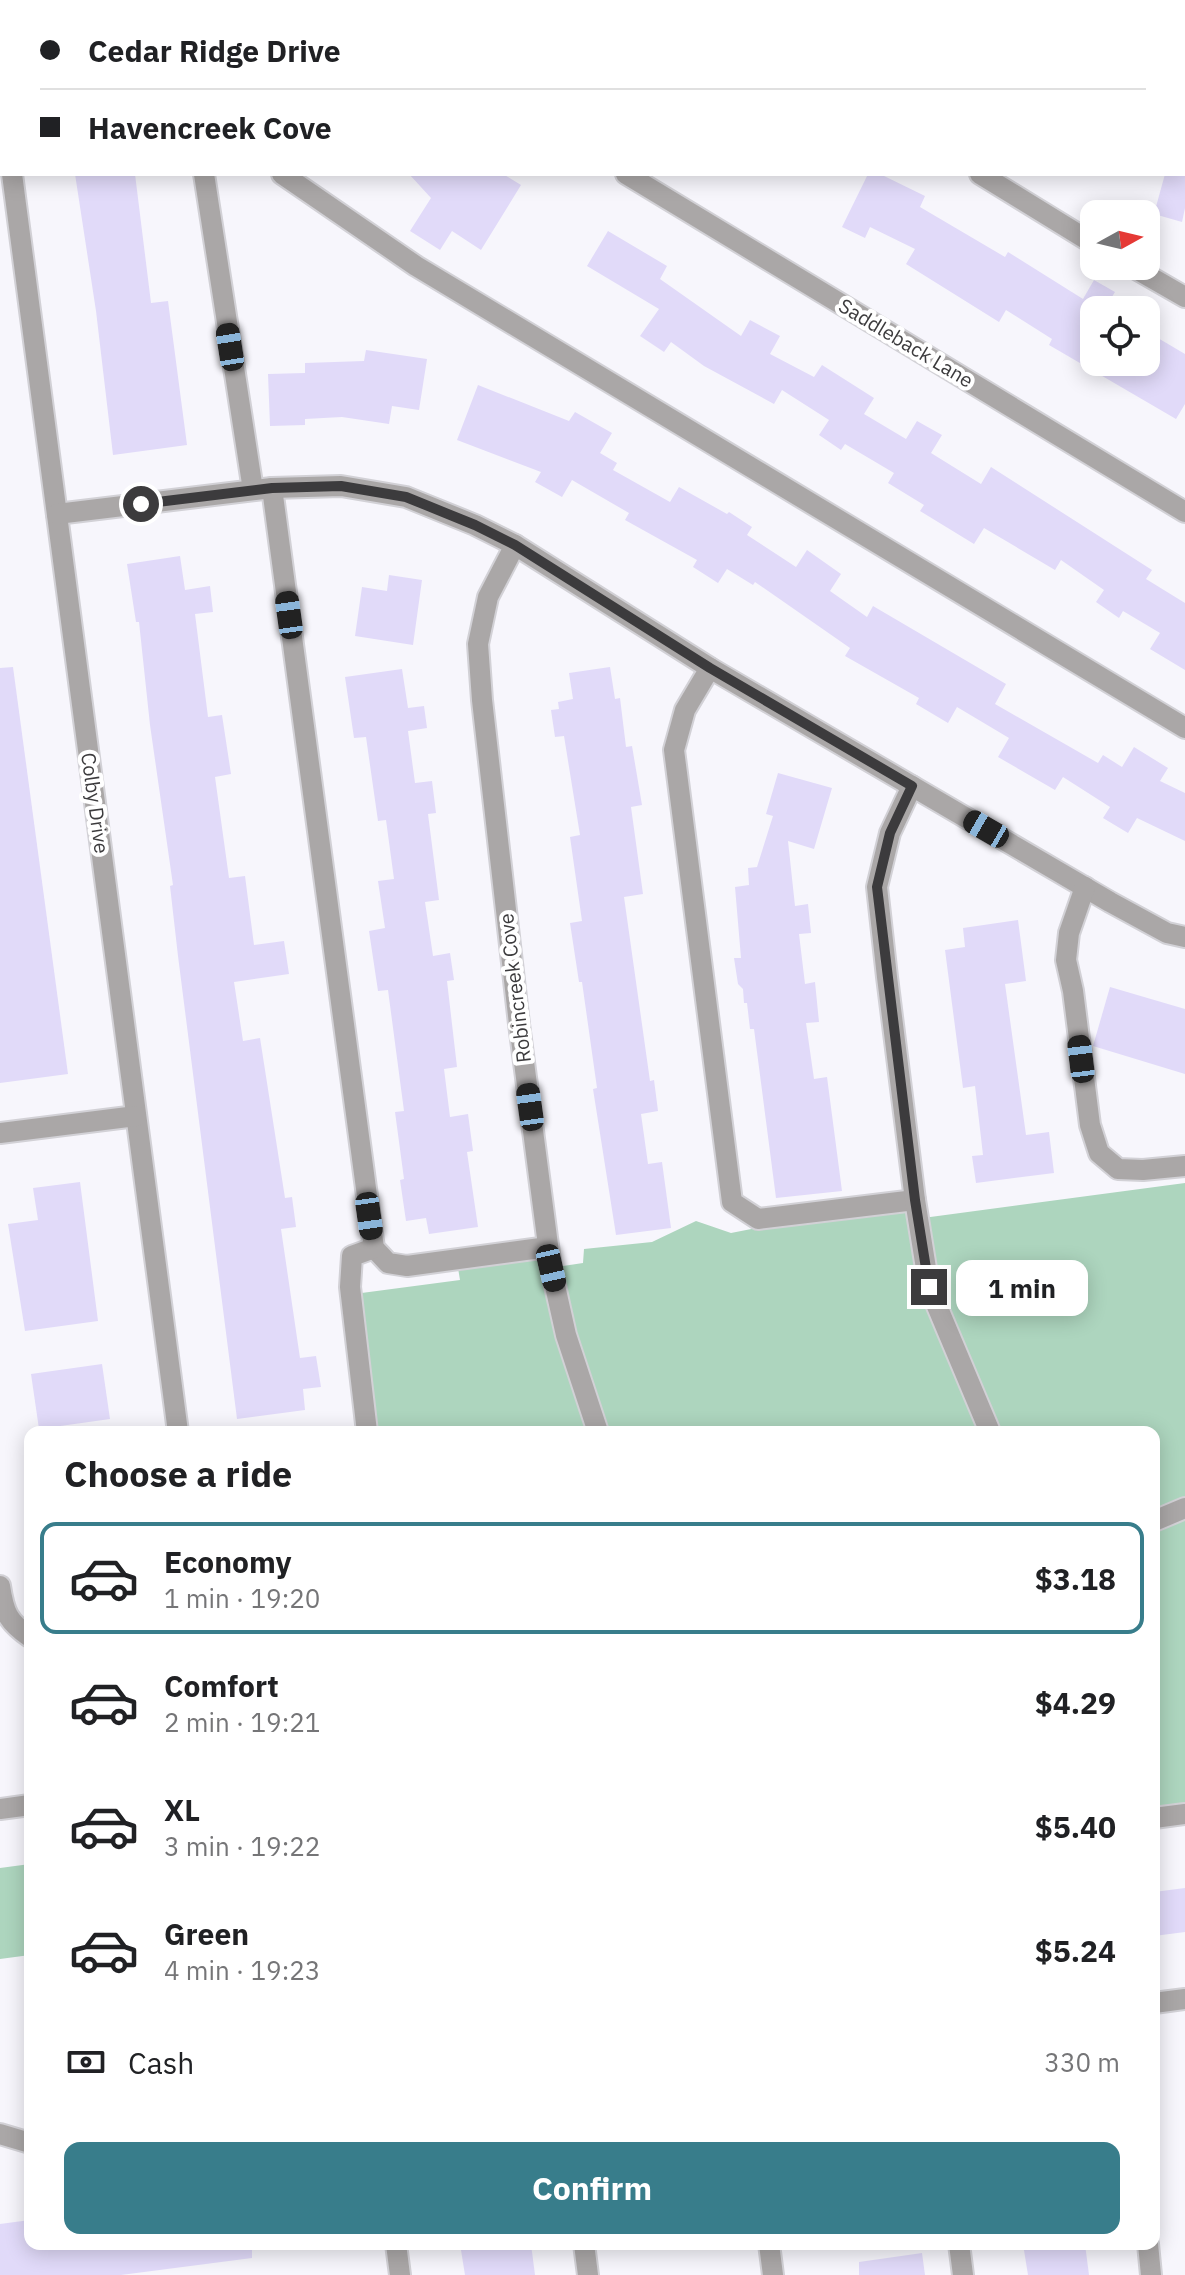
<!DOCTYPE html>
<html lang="en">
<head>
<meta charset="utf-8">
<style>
	body { margin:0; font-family:"IBM Plex Sans",sans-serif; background:#f2f2f2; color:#202124; height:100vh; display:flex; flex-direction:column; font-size:30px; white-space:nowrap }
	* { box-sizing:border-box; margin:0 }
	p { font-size:26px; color:#757577 }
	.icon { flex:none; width:44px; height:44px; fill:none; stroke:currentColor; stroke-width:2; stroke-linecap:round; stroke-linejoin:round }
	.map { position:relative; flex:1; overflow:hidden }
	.panel { position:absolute; left:24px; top:1426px; width:1136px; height:824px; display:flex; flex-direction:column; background:#fff; border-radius:16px; box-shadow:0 4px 20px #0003 }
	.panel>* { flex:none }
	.hud { position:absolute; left:0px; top:0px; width:1186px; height:176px; box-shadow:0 4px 20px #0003; display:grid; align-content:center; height:176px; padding:0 40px; background:#fff }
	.needle { width:52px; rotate:82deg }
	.fabs { position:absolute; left:1080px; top:200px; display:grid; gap:16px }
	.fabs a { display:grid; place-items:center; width:80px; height:80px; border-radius:16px; background:#fff; box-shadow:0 4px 20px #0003; font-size:40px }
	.end { position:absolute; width:36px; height:36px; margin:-18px; border:10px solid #3c3b3d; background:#fff; box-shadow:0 0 0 4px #fff }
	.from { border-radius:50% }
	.bubble { position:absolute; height:56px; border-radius:16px; background:#fff; box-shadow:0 4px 20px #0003; font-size:26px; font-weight:700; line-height:56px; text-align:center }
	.car { position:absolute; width:24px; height:48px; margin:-24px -12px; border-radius:10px; box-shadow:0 0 6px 2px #0007; background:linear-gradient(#222 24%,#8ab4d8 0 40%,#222 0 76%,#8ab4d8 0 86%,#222 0) }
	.hud b { display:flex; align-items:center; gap:28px; height:76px; font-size:30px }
	.hud b+b { border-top:2px solid #e0e0e0 }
	.hud i { width:20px; height:20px; background:#202124 }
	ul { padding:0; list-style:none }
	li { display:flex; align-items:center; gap:24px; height:112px; margin:0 16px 12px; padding:0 24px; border:4px solid transparent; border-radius:16px }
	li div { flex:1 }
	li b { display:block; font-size:30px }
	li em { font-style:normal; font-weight:700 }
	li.selected { border-color:#387d8b }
	li>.icon { width:72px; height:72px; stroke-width:1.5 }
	h2 { padding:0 40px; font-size:36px; line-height:96px }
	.pay { display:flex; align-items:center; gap:20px; height:88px; padding:0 40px; font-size:30px }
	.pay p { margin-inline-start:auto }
	.primary-button { display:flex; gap:16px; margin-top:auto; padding:16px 40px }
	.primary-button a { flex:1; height:92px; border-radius:16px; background:#387d8b; color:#fff; font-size:32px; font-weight:700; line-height:92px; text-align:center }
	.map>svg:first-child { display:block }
	.green { fill:#add5be }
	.building { fill:#e1daf9 }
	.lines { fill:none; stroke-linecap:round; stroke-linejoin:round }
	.minor-casing { stroke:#d2d1d6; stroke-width:24 }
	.minor { stroke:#aaa7a7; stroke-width:20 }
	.route { stroke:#3c3b3d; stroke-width:10 }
	.labels { text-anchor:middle; stroke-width:8; stroke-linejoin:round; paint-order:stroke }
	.street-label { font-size:20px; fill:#3c3b3d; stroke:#fff }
</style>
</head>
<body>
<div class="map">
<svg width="1185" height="2275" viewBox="0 0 1185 2275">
	<rect width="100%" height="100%" fill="#f7f6fc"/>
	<!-- green -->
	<g class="green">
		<path d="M1185,1183V1807L1154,1811V1432H371L354,1294L460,1280L458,1268L541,1256L543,1269L583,1263L584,1249L652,1242L696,1221L731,1233L781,1223L906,1211L908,1220Z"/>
		<path d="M30,1864V1955L0,1959V1868Z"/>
	</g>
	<!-- building -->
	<g class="building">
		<path d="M75,174H135L151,303L168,301L187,445L113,455L96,311Z"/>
		<path d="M409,174H503L521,185L481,250L452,231L440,250L410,231L431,198Z"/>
		<path d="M868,174H880L925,196L920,207L1005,257L1008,252L1083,299L1094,280L1115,292L1104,310H1094V362H1146V331L1185,354V404L1176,419L1049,345L1052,339L1006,310L999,322L906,264L915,249L870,227L865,238L842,227Z"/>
		<path d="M1165,174H1185V208L1182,222L1154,214Z"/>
		<path d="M608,231L667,266L660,279L741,336L750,320L780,336L770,354L814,377L822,365L874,398L864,414L906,439L917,421L942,435L931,453L981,484L991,467L1152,570L1146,579L1185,603V670L1150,649L1160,633L1123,611L1119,618L1096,602L1104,590L1061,560L1055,570L984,528L974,544L920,511L924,505L888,483L894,473L845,444L841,450L819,435L829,420L782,390L774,404L704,366L671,342L664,352L640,336L659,309L587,266Z"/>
		<path d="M366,350L427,359L419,410L392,406L389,424L342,417L305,419V425L270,426L268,374L305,373V363L364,361Z"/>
		<path d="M478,385L569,421L575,412L612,433L600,453L617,463L613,470L670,502L679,487L727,514L729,512L752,527L747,535L796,567L807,550L841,574L830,591L867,617L873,606L1006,684L995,704L1098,763L1103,755L1122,767L1134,747L1168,768L1160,781L1185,793V841L1137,818L1128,833L1103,818L1110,807L1063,777L1055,790L998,757L1009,738L957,707L948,723L916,704L919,698L845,656L850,648L755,582L753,585L727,569L718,583L693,567L697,560L625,520L629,513L572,480L562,497L535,482L541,472L457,440Z"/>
		<path d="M180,556L185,590L210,586L213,612L195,614L208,717L222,715L231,774L215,777L229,878L245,876L254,945L284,941L289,974L234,982L243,1041L260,1038L285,1198L292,1197L296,1227L281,1229L300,1358L316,1356L321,1387L303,1389L305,1410L237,1419L178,956L170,886L173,885L150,725L139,622H136L127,564Z"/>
		<path d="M389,575L422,580L413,645L355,636L362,587L387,591Z"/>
		<path d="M13,667L68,1074L0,1083V668Z"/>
		<path d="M610,667L615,699L620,698L626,747L632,746L642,805L631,807L643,894L624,897L650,1081L654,1080L658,1111L641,1114L648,1164L662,1162L671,1228L616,1235L593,1089L597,1088L582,982H579L570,923L582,921L570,837L580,835L564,736L555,737L551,710L559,709L558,702L573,699L569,673Z"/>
		<path d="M402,669L408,708L424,706L427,728L408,731L415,783L432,781L436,813L428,814L439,900L425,902L433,956L450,953L454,980L447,981L457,1067L444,1069L450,1117L468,1114L473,1151L467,1152L478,1227L429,1234L426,1218L406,1221L400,1180L404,1179L395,1112L404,1111L388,990L378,991L369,931L385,928L378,881L394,879L386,820L378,821L366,737L354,738L345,677Z"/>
		<path d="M778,773L832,788L814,849L788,841L795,906L808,904L811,933L799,934L805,984L815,982L819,1022L806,1023L814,1079L827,1077L842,1191L776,1198L754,1029H750L747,1003H744L743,989L738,984L734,958H741L735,887L749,885L748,868L757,867L773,816L766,814Z"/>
		<path d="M1018,920L1026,981L1005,984L1026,1135L1049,1132L1054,1173L976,1183L972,1156L983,1155L975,1086L963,1088L945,950L965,947L963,928Z"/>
		<path d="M1110,987L1185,1009V1074L1093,1046Z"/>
		<path d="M80,1182L98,1321L25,1331L8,1224L38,1220L33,1188Z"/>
		<path d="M102,1364L110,1419L39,1429L31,1374Z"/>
		<path d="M1185,1888V1932L1154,1936V1892Z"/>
		<path d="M30,2220V2244H252V2258L121,2275H0V2224Z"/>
		<path d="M460,2244H531L535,2275H465Z"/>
		<path d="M1023,2244H1085L1089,2275H1028Z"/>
		<path d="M922,2253L925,2275H859V2262Z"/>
	</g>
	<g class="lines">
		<!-- minor casing -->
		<g class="minor-casing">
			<g id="minor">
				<path d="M202,0V2"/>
				<path d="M402,0L403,2"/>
				<path d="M699,0L702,2"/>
				<path d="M1068,0L1072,2"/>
				<path d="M1147,2L1148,0"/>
				<path d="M1184,71L1185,72"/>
				<path d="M0,82L2,97"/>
				<path d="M12,174L178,1432"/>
				<path d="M204,174L253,490"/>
				<path d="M282,174L416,266L1185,728"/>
				<path d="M626,174L1185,512"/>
				<path d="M980,174L1094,244"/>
				<path d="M1131,266L1185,297"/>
				<path d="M272,488L374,1248L388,1263L407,1266L548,1247"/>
				<path d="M57,514L272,488L341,486L406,497L475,525L515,545L710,668L1110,902L1167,933L1185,937"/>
				<path d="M515,545L488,597L478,644L482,700L519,1024L551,1268L566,1335L598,1432"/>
				<path d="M710,668L685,710L674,750L732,1202L758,1219L915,1200"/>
				<path d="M912,786L890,833L877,887L887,977L915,1200L929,1287L990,1432"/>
				<path d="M1085,887L1069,933L1066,960L1073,991L1090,1125L1099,1153L1118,1169L1143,1170L1185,1166"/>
				<path d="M0,1133L136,1116"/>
				<path d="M367,1432L350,1287L352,1256L374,1248"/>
				<path d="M1154,1521L1185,1508"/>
				<path d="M0,1586C4,1613 8,1622 30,1637"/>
				<path d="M0,1809L30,1805"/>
				<path d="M1154,1818L1185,1814"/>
				<path d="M1154,2003L1185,1999"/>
				<path d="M0,2134L30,2143"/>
				<path d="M396,2244L400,2275"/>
				<path d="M584,2244L588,2275"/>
				<path d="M769,2244L773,2275"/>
				<path d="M959,2244L963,2275"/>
				<path d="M1148,2244L1151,2275"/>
			</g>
		</g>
		<!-- minor -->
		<use href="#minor" class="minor"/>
	</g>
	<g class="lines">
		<!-- route -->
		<path class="route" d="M141,504L272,488L341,486L406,497L475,525L515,545L710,668L912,786L890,833L877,887L915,1200L929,1287"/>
	</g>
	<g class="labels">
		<!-- street labels -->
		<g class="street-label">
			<text transform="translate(906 343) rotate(31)" y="7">Saddleback Lane</text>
			<text transform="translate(95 803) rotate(82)" y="7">Colby Drive</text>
			<text transform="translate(515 988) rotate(-97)" y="7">Robincreek Cove</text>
		</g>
	</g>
</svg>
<div class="fabs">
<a><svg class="needle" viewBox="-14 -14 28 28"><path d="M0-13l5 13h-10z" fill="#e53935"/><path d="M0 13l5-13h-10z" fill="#757577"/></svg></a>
<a><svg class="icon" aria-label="locate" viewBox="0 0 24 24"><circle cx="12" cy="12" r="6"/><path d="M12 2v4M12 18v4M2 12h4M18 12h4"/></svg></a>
</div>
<i class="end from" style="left:141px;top:504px"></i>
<i class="end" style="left:929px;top:1287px"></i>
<div class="bubble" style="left:956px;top:1260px;width:132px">1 min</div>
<i class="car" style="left:230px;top:347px;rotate:351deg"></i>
<i class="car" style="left:289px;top:615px;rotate:352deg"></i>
<i class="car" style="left:986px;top:829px;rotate:300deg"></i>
<i class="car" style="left:1081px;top:1059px;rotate:353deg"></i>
<i class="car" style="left:530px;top:1107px;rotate:352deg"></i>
<i class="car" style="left:369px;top:1216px;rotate:172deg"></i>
<i class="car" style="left:551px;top:1268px;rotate:167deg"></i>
<div class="hud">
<b><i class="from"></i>Cedar Ridge Drive</b>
<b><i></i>Havencreek Cove</b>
</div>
<section class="panel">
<h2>Choose a ride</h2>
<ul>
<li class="selected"><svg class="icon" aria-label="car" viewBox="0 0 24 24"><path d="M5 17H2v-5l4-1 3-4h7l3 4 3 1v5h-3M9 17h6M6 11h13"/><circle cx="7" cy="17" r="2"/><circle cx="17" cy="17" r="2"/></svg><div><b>Economy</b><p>1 min · 19:20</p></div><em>$3.18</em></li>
<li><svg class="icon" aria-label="car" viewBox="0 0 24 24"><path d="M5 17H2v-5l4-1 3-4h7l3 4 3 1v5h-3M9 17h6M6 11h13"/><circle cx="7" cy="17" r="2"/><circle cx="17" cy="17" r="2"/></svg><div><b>Comfort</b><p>2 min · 19:21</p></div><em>$4.29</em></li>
<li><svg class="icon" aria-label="car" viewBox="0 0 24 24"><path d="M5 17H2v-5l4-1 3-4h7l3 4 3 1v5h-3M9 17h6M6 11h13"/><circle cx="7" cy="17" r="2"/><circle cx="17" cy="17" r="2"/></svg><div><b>XL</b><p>3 min · 19:22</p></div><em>$5.40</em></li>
<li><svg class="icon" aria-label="car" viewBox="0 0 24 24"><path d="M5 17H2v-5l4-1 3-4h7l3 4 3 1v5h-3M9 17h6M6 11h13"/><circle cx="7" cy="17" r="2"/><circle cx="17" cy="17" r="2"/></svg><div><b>Green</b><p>4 min · 19:23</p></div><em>$5.24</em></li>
</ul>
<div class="pay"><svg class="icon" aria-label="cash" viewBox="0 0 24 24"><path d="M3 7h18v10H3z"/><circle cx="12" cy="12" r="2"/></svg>Cash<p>330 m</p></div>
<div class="primary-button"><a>Confirm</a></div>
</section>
</div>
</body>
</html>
